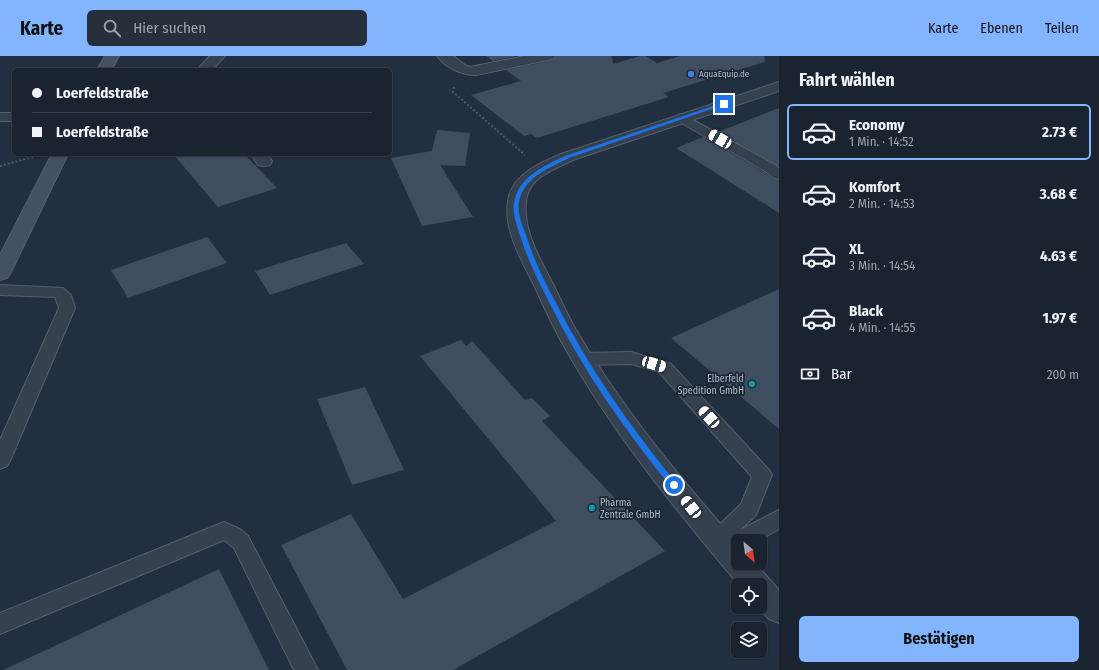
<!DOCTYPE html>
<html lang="de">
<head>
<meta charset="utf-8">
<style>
	body { margin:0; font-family:"Fira Sans Condensed",sans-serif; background:#272f3c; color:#f1f3f6; height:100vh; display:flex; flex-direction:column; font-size:15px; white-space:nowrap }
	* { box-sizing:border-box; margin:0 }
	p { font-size:13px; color:#9fa4ab }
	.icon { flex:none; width:22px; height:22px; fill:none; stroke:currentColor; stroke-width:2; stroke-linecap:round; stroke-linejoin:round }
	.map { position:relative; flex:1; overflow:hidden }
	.details { display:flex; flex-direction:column; background:#1a2330; width:320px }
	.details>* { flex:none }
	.top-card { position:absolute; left:12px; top:12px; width:380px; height:88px; border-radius:6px; box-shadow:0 1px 3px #0004,0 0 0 1px #38404c; display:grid; align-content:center; height:88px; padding:0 20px; background:#1a2330 }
	.needle { width:26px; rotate:152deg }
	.tools { position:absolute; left:731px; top:478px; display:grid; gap:8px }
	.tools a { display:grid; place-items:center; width:36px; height:36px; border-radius:6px; background:#1a2330; box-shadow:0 1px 3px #0004,0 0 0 1px #38404c; font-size:20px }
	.end { position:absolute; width:18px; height:18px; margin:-9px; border:5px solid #1a73e8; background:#fff; box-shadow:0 0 0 2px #fff }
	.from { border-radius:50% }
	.car { position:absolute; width:12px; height:24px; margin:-12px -6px; border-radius:5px; box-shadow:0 0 3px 1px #0007; background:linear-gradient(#fff 24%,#345 0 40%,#fff 0 76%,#345 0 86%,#fff 0) }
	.top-card b { display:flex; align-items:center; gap:14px; height:38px; font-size:15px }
	.top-card b+b { border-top:1px solid #38404c }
	.top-card i { width:10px; height:10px; background:#f1f3f6 }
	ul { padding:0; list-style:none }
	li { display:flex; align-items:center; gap:12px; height:56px; margin:0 8px 6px; padding:0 12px; border:2px solid transparent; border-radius:6px }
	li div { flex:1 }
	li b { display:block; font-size:15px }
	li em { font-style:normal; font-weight:700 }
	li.selected { border-color:#83b5ff }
	li>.icon { width:36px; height:36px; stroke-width:1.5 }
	h2 { padding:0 20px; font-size:18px; line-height:48px }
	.pay { display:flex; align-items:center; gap:10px; height:44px; padding:0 20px; font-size:15px }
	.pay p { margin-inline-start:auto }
	.action { display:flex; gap:8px; margin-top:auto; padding:8px 20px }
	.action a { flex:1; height:46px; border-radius:6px; background:#83b5ff; color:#111; font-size:16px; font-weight:700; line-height:46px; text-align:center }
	header { display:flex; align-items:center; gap:24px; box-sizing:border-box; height:56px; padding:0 20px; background:#83b5ff; color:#111 }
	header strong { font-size:19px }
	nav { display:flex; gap:22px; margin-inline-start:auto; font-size:14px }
	.search { width:280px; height:36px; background:#272f3c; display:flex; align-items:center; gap:10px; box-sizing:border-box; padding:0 14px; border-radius:6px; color:#9fa4ab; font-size:15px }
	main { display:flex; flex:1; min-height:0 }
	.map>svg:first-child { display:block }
	.building { fill:#3e4d60 }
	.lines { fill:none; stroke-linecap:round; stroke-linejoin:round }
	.service-casing { stroke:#545f6e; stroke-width:2 }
	.minor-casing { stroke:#545f6e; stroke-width:2 }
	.secondary-casing { stroke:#545f6e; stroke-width:2 }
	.path { stroke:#425b5e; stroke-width:2; stroke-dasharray:2 2; stroke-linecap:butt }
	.service { fill:#364150; fill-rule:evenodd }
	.minor { fill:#364150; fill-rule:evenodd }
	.secondary { fill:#445063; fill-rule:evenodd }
	.route { fill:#1a73e8 }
	.shop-dot { fill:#3f7fe0; stroke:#1b2635; stroke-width:1.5 }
	.culture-dot { fill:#0f9aa8; stroke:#1b2635; stroke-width:1.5 }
	.labels { text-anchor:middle; stroke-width:3.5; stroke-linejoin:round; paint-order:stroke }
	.far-poi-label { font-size:9px; fill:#b3bccb; stroke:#1b2635; text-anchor:start }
	.poi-label { font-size:10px; fill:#b3bccb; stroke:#1b2635; text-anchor:end }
</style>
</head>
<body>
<header>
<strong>Karte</strong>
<div class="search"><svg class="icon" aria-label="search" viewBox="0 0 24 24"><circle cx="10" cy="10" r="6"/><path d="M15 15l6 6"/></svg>Hier suchen</div>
<nav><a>Karte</a><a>Ebenen</a><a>Teilen</a></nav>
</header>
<main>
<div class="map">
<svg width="779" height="614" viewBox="0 0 779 614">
	<rect width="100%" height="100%" fill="#222f40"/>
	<!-- building -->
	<g class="building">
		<path d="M486,0H517L493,5Z"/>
		<path d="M556,0H612L613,8L640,0H646L657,7L680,0H764L765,6L663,37L669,41L537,82L531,78L524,80L471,39L521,25L506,14L553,4Z"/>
		<path d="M779,52V111L718,76Z"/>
		<path d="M437,74L470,77L465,110L440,109L473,161L422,170L391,102L432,95Z"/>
		<path d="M703,81L764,116L773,123L779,124V157L676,92Z"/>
		<path d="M173,98H244L277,132L218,151Z"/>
		<path d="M207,181L227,207L128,242L111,214Z"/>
		<path d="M346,187L364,208L270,239L255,215Z"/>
		<path d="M779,233V373L671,282Z"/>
		<path d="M461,284L466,290L472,285L525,344L532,342L550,360L542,365L665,495L453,614H347L281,489L351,458L403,543L556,465L420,300Z"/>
		<path d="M365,331L404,414L352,429L317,343Z"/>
		<path d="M219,513L269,614H3Z"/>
	</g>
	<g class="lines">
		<!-- service casing -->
		<g class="service-casing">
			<g id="service">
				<rect x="0" y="57" width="14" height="8"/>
				<path d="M682,58L775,109L779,113V123L774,122L765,115L678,65L676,62L678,59Z"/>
				<path d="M0,229L63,232L71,239L75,252L10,405L7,410L0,413V384L59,252L55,241L0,239Z"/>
				<path d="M631,296L671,308L769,414L772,419L756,459L740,474L779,454V473L758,485H738V493L733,491L730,485C723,491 719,492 711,489L708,483L711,477L741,448L752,421L659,316L631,308L583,309L577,307L575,303L577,299L583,297Z"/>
				<path d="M224,466L240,473L248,480L318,614H294L234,492L224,484L0,578V557Z"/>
			</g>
		</g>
		<!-- minor casing -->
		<g class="minor-casing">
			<g id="minor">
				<path d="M210,0H225L212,14H197Z"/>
				<path d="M437,0H453L465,9L470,11L525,0H555L553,3L548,4L476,19C462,19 446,12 437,0Z"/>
				<path d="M779,26V35L573,104C557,112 531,121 527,140C520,170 540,203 553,228C562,246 570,265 581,282C625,356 681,423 738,488V507H755L779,534V567L769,563L758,551H760V529H739C674,452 609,372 560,283C551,266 543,249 535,231C522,205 501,171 509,140C515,117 542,106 561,98Z"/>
				<path d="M251,98H267L272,105L270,109L264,110L258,109Z"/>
			</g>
		</g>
		<!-- secondary casing -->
		<g class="secondary-casing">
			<g id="secondary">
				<path d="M105,0H119L111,14H97Z"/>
				<path d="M52,98H68L10,218L7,222L0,224V199Z"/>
			</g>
		</g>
		<!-- path -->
		<g class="path">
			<path d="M454,31L453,36L525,99"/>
			<path d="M0,110L33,101"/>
		</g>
		<!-- service -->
		<use href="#service" class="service"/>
		<!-- minor -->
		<use href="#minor" class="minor"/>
		<!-- secondary -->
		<use href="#secondary" class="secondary"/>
	</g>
	<!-- route -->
	<path class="route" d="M722,47L726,48L569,102C549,112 523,122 519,146C517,157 522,168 526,179C533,202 543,223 555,245C588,311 630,370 676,427V431H671C624,373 582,313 549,246C538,224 527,203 520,179C517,169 512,158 514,147C518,121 544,110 565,100Z"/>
	<!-- markers -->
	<circle class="shop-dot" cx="691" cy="18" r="4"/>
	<g class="culture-dot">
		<circle cx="752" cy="328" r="4"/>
		<circle cx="592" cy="452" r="4"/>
	</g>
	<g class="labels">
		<!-- far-poi labels -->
		<g class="far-poi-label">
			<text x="699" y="21">AquaEquip.de</text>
		</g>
		<!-- poi labels -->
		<g class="poi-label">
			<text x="744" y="326">Elberfeld<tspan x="744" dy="12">Spedition GmbH</tspan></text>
			<text x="600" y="450" text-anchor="start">Pharma<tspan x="600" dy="12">Zentrale GmbH</tspan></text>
		</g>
	</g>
</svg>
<div class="tools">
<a><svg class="needle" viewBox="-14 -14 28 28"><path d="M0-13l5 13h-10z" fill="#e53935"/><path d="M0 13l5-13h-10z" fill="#9fa4ab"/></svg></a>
<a><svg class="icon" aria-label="locate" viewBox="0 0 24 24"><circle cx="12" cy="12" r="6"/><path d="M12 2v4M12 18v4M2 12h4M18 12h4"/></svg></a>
<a><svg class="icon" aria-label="layers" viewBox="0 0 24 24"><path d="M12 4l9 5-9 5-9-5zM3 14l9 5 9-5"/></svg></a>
</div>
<i class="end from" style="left:674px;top:429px"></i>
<i class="end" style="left:724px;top:48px"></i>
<i class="car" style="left:720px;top:83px;rotate:300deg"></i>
<i class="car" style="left:654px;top:308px;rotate:106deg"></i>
<i class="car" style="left:709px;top:361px;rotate:318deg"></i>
<i class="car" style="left:691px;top:451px;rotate:321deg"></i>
<div class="top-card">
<b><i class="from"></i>Loerfeldstraße</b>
<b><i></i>Loerfeldstraße</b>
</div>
</div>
<section class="details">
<h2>Fahrt wählen</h2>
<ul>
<li class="selected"><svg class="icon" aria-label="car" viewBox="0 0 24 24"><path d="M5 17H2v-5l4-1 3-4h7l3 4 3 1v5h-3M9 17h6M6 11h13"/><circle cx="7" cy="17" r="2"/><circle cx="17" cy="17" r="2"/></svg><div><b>Economy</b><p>1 Min. · 14:52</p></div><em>2.73 €</em></li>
<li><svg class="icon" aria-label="car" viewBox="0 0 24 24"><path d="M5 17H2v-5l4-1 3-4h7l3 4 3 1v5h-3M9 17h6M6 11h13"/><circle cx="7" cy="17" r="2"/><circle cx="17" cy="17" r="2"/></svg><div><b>Komfort</b><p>2 Min. · 14:53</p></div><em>3.68 €</em></li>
<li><svg class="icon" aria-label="car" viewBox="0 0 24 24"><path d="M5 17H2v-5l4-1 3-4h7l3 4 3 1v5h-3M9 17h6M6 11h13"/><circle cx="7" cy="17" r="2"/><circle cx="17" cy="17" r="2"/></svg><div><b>XL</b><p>3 Min. · 14:54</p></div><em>4.63 €</em></li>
<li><svg class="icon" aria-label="car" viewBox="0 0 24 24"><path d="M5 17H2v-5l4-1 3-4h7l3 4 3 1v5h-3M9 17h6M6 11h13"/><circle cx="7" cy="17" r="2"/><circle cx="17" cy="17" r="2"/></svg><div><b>Black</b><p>4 Min. · 14:55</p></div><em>1.97 €</em></li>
</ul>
<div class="pay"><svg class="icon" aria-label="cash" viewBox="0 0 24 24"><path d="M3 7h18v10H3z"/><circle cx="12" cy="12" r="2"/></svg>Bar<p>200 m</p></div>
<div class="action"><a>Bestätigen</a></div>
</section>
</main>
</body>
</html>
